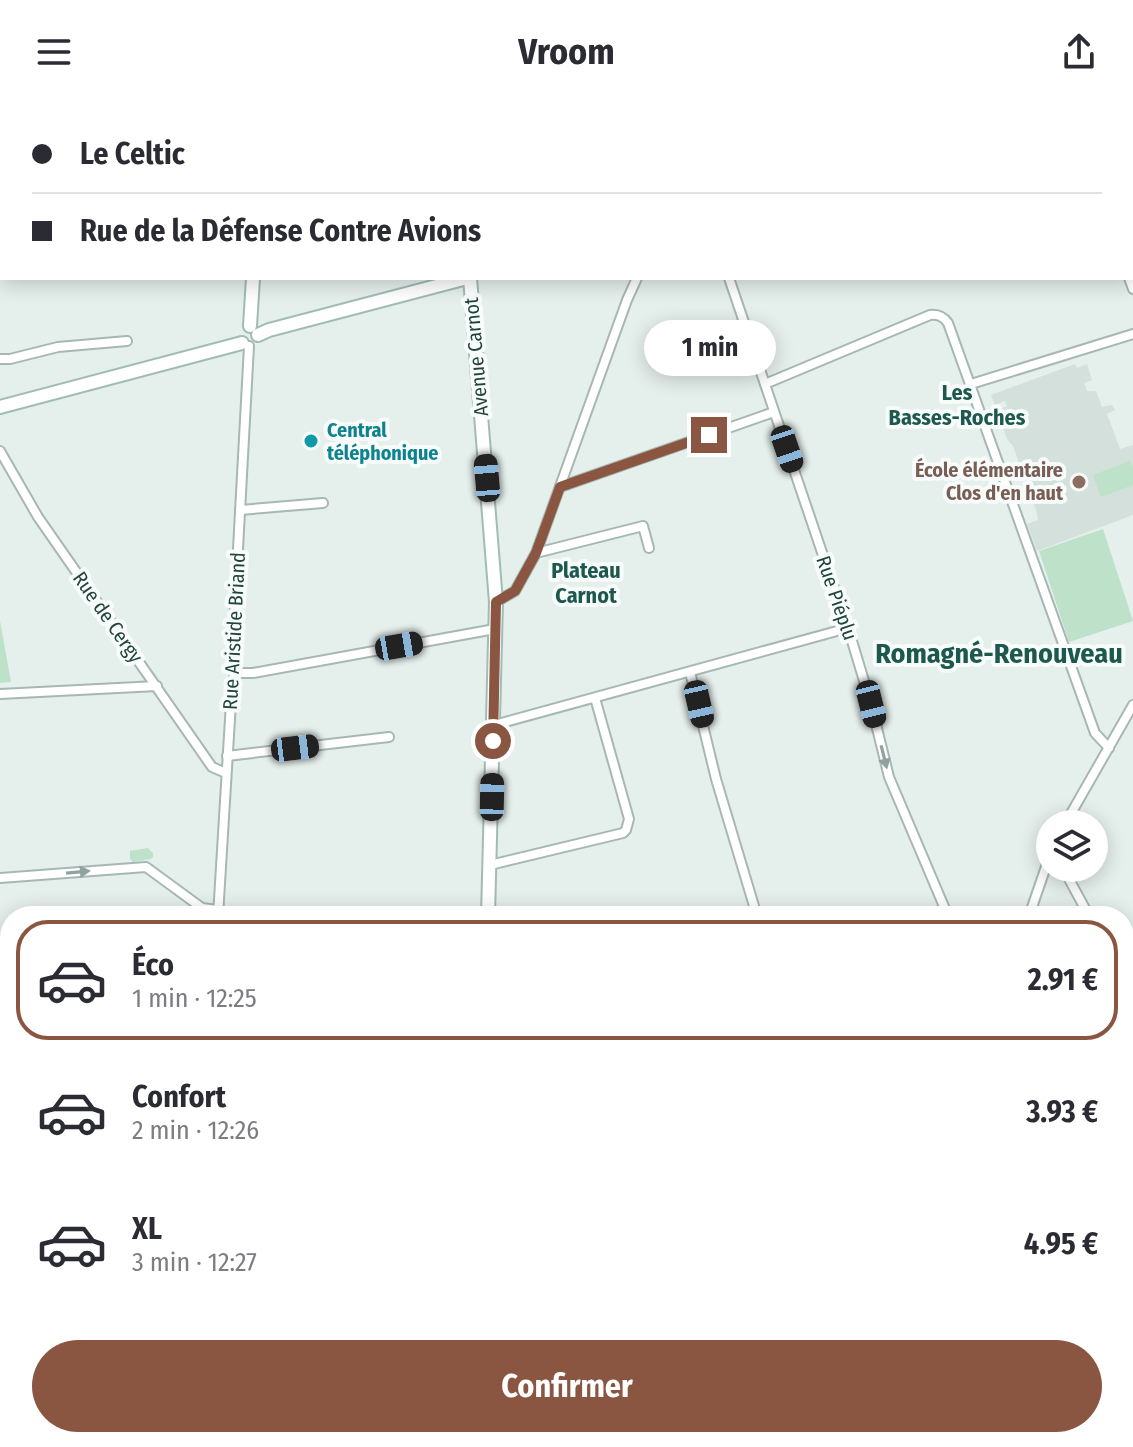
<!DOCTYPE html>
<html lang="fr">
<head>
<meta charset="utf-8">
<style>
	body { margin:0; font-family:"Fira Sans Condensed",sans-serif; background:#f2f2f3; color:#2b2b33; height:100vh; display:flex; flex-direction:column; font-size:30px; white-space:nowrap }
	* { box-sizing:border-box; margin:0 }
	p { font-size:26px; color:#7c7c81 }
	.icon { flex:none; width:44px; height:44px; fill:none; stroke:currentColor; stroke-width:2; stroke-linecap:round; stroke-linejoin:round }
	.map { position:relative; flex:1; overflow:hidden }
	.drawer { position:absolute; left:0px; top:802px; width:1134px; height:542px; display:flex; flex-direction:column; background:#fff; border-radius:32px 32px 0 0; box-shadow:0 4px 20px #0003 }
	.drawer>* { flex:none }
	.hud { position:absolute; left:0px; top:0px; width:1134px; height:176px; box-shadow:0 4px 20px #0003; display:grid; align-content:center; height:176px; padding:0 32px; background:#fff }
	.fabs { position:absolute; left:1036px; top:706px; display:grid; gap:16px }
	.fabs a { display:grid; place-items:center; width:72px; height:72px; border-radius:50%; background:#fff; box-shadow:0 4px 20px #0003; font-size:40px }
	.end { position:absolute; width:36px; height:36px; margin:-18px; border:10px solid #8a5642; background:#fff; box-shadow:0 0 0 4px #fff }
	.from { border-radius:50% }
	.bubble { position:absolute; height:56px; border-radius:28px; background:#fff; box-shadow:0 4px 20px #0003; font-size:26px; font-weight:700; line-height:56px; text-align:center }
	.car { position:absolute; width:24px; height:48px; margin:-24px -12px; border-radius:10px; box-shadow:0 0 6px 2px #0007; background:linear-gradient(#222 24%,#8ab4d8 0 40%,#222 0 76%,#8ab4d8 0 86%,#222 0) }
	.hud b { display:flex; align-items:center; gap:28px; height:76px; font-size:30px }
	.hud b+b { border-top:2px solid #e1e1e2 }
	.hud i { width:20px; height:20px; background:#2b2b33 }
	ul { padding:14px 0 0; list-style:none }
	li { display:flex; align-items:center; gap:24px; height:120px; margin:0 16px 12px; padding:0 16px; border:4px solid transparent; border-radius:32px }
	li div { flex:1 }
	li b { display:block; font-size:30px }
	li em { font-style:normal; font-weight:700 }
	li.on { border-color:#8a5642 }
	li>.icon { width:72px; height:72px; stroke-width:1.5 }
	.cta { display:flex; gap:16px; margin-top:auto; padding:16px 32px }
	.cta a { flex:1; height:92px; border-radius:48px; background:#8a5642; color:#fff; font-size:32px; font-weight:700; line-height:92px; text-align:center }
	header { display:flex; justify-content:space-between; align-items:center; height:104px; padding:0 32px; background:#fff; font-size:36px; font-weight:700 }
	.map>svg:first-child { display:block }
	.built { fill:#d3e0db }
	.green { fill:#bde2c9 }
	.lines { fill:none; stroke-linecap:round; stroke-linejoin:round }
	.street-casing { stroke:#a7b8b4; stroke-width:12 }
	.secondary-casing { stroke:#a2bcb5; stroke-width:16 }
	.street { stroke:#fff; stroke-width:8 }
	.secondary { stroke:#fff; stroke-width:12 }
	.rail { stroke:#5d7f78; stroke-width:3; stroke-dasharray:16 8; stroke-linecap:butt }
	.oneway { fill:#90a29e }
	.route { stroke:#8a5642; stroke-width:10 }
	.culture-dot { fill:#0f9aa8; stroke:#f7fbf9; stroke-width:3 }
	.education-dot { fill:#8d6e63; stroke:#f7fbf9; stroke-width:3 }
	.labels { text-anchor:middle; stroke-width:8; stroke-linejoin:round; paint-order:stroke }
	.street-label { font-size:20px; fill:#22443d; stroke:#f7fbf9 }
	.culture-label { font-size:20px; font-weight:bold; fill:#0d838f; stroke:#f7fbf9; text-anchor:start }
	.education-label { font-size:20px; font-weight:bold; fill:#785e54; stroke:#f7fbf9; text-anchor:end }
	.neighbourhood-label { font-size:22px; font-weight:bold; fill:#1c584d; stroke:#f7fbf9 }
	.district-label { font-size:28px; font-weight:bold; fill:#1c584d; stroke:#f7fbf9 }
</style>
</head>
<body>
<header><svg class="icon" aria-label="menu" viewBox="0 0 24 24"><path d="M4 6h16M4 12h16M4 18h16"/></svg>Vroom<svg class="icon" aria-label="share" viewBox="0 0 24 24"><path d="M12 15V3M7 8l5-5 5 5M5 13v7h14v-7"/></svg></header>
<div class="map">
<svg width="1133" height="1343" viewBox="0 0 1133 1343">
	<rect width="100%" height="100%" fill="#e5efec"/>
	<!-- built -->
	<g class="built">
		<path d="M0,0H258V2H2V77H0Z"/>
		<path d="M1075,260L1077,264L1087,260L1092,276L1084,279L1087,287H1096L1102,303L1112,301L1115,306L1107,310L1120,345L1133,341V411L1037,447L1027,420L1038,416L1037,409L1013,342L1007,335L997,307L1007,302L1005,297L995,301L991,291Z"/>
		<path d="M0,991L10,1056V1186L0,1113Z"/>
		<path d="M1133,1192V1260L1124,1264V1194Z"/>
		<path d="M806,1334H943L922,1343H792Z"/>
	</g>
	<!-- green -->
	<g class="green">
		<path d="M1130,357L1133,364V381L1101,393L1093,371Z"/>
		<path d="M1103,425L1133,517L1069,538L1039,447Z"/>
		<path d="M0,517L11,578L0,579Z"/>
		<path d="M148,744L153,749V753L151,755L133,758L130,755V747Z"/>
	</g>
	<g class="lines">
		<!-- street casing -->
		<g class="street-casing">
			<g id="street">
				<path d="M550,0V2"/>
				<path d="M650,0V2"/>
				<path d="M265,2V0"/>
				<path d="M715,2L716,0"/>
				<path d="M835,2L840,0"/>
				<path d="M1129,2L1133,1"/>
				<path d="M729,174L852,537L871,600L889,673L948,812"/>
				<path d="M1129,174L1133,185"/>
				<path d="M0,255H10L58,243L127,237"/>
				<path d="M765,280L930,211C938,210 943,212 948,219L1095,629L1109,644"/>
				<path d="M971,280L1133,230"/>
				<path d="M0,347L38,413L212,663L226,669"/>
				<path d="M560,383L774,308"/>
				<path d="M240,406L323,399"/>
				<path d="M536,449L643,422L649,444"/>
				<path d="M496,498L515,487L536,449L627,196L637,174"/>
				<path d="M690,568L716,675L757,812"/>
				<path d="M235,569H253L495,525"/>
				<path d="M0,590L157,582"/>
				<path d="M494,621L848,524"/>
				<path d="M227,652L389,633"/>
				<path d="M1065,720L1133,601"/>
				<path d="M490,761L623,729L626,726L629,715L595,594"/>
				<path d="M1063,764L1089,812"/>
				<path d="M0,774L146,763L202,804L218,806"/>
				<path d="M218,812L232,582L235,569L233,556L235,500L249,242"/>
				<path d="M1029,812L1050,751"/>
				<path d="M0,868L10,941"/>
				<path d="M1124,877L1133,894"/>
				<path d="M1124,1189L1133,1187"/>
				<path d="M201,1334L202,1343"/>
				<path d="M1076,1334L1082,1343"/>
				<path d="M420,1343L425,1334"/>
			</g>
		</g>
		<!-- secondary casing -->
		<g class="secondary-casing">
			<g id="secondary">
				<path d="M460,0V2"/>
				<path d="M1089,2L1096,0"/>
				<path d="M0,88L2,89"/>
				<path d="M470,174L496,498L488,812"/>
				<path d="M250,222L253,174"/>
				<path d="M258,231L269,226L467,174"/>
				<path d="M0,303L242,239"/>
				<path d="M0,867L10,865"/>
				<path d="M1124,955L1133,947"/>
				<path d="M1124,1076L1133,1068"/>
				<path d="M1124,1273L1133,1270"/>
				<path d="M510,1334L513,1343"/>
				<path d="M731,1343L737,1334"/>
				<path d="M966,1343L987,1334"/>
			</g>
		</g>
		<!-- street -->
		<use href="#street" class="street"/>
		<!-- secondary -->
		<use href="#secondary" class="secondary"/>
		<!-- rail -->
		<g class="rail">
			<path d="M0,1033L6,1077"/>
			<path d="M0,1067L10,1137"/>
			<path d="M1124,1227L1133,1224"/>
			<path d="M1124,1248L1133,1244"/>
			<path d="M43,1334L45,1343"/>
			<path d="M68,1334L74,1343"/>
			<path d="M828,1343L845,1334"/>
			<path d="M879,1343L897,1334"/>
			<path d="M916,1343L937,1334"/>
		</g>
	</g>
	<!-- one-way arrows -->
	<defs><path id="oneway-solid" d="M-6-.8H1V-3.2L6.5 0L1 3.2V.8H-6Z" transform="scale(2)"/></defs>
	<g class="oneway">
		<use href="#oneway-solid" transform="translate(884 653) rotate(76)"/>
		<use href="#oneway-solid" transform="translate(78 768) rotate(-5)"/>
	</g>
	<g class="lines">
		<!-- route -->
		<path class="route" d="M493,637L496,498L515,487L536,449L560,383L709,331"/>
	</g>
	<!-- markers -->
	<circle class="culture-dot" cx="311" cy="337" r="8"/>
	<circle class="education-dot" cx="1079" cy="378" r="8"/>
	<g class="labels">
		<!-- street labels -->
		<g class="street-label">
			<text transform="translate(476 253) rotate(-95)" y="7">Avenue Carnot</text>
			<text transform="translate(837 494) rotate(71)" y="7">Rue Piéplu</text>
			<text transform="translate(108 513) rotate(55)" y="7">Rue de Cergy</text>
			<text transform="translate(234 527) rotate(-87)" y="7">Rue Aristide Briand</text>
		</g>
		<!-- culture labels -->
		<g class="culture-label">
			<text x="327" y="333">Central<tspan x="327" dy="23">téléphonique</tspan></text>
		</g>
		<!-- education labels -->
		<g class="education-label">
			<text x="1063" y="373">École élémentaire<tspan x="1063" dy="23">Clos d'en haut</tspan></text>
		</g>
		<!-- neighbourhood labels -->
		<g class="neighbourhood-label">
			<text x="957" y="296">Les<tspan x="957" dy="25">Basses-Roches</tspan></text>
			<text x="586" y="474">Plateau<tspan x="586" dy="25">Carnot</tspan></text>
		</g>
		<!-- district labels -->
		<g class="district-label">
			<text x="999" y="559">Romagné-Renouveau</text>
		</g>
	</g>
</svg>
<div class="fabs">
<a><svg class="icon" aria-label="layers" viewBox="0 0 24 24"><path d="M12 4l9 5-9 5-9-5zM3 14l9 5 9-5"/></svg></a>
</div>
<i class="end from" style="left:493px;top:637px"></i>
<i class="end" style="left:709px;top:331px"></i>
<div class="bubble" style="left:644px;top:216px;width:132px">1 min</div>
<i class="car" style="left:787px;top:345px;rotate:161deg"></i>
<i class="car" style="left:487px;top:374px;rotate:355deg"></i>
<i class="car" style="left:399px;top:542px;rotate:80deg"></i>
<i class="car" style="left:699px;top:600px;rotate:167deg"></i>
<i class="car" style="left:871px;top:600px;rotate:166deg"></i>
<i class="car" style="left:295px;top:644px;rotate:83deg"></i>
<i class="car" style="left:492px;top:693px;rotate:1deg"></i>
<div class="hud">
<b><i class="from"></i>Le Celtic</b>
<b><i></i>Rue de la Défense Contre Avions</b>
</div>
<section class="drawer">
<ul>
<li class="on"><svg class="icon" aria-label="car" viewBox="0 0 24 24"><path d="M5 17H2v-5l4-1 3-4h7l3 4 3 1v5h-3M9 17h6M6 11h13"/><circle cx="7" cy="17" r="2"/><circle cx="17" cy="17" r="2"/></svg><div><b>Éco</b><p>1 min · 12:25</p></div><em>2.91 €</em></li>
<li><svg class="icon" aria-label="car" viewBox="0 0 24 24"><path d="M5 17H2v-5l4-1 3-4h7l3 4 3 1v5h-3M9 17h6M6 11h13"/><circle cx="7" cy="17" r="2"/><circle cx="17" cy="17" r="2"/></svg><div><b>Confort</b><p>2 min · 12:26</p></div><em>3.93 €</em></li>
<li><svg class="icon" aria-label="car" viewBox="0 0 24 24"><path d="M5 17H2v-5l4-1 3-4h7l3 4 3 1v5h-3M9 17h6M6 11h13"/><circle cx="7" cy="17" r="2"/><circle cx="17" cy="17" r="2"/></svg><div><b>XL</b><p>3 min · 12:27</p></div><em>4.95 €</em></li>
</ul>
<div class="cta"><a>Confirmer</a></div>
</section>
</div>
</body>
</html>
